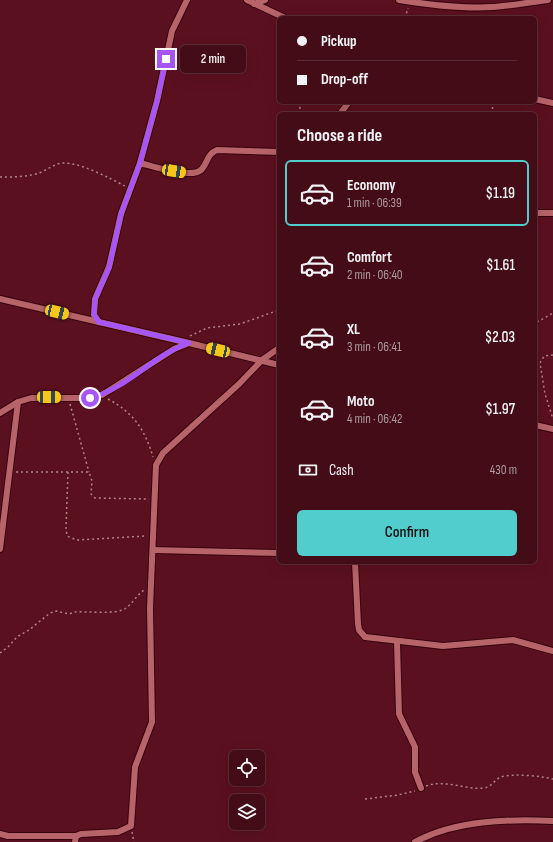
<!DOCTYPE html>
<html lang="en">
<head>
<meta charset="utf-8">
<style>
	body { margin:0; font-family:"Sofia Sans Condensed",sans-serif; background:#4b1520; color:#f1f3f6; height:100vh; display:flex; flex-direction:column; font-size:15px; white-space:nowrap }
	* { box-sizing:border-box; margin:0 }
	p { font-size:13px; color:#af9ba1 }
	.icon { flex:none; width:22px; height:22px; fill:none; stroke:currentColor; stroke-width:2; stroke-linecap:round; stroke-linejoin:round }
	.map { position:relative; flex:1; overflow:hidden }
	.sheet { position:absolute; left:277px; top:112px; width:260px; height:452px; display:flex; flex-direction:column; background:#440c17; border-radius:6px; box-shadow:0 4px 16px #0002,0 0 0 1px #5c2c36 }
	.sheet>* { flex:none }
	.hud { position:absolute; left:277px; top:16px; width:260px; height:88px; border-radius:6px; box-shadow:0 4px 16px #0002,0 0 0 1px #5c2c36; display:grid; align-content:center; height:88px; padding:0 20px; background:#440c17 }
	.fabs { position:absolute; left:229px; top:750px; display:grid; gap:8px }
	.fabs a { display:grid; place-items:center; width:36px; height:36px; border-radius:6px; background:#440c17; box-shadow:0 4px 16px #0002,0 0 0 1px #5c2c36; font-size:20px }
	.end { position:absolute; width:18px; height:18px; margin:-9px; border:5px solid #a855f7; background:#fff; box-shadow:0 0 0 2px #fff }
	.from { border-radius:50% }
	.bubble { position:absolute; height:28px; border-radius:6px; background:#440c17; box-shadow:0 4px 16px #0002,0 0 0 1px #5c2c36; font-size:13px; font-weight:600; line-height:28px; text-align:center }
	.car { position:absolute; width:12px; height:24px; margin:-12px -6px; border-radius:5px; box-shadow:0 0 3px 1px #0007; background:linear-gradient(#f5c518 24%,#345 0 40%,#f5c518 0 76%,#345 0 86%,#f5c518 0) }
	.hud b { display:flex; align-items:center; gap:14px; height:38px; font-size:15px }
	.hud b+b { border-top:1px solid #5c2c36 }
	.hud i { width:10px; height:10px; background:#f1f3f6 }
	ul { padding:0; list-style:none }
	li { display:flex; align-items:center; gap:12px; height:66px; margin:0 8px 6px; padding:0 12px; border:2px solid transparent; border-radius:6px }
	li div { flex:1 }
	li b { display:block; font-size:15px }
	li em { font-style:normal; font-weight:600 }
	li.current { border-color:#52cdcd }
	li>.icon { width:36px; height:36px; stroke-width:1.5 }
	h2 { padding:0 20px; font-size:18px; line-height:48px }
	.pay { display:flex; align-items:center; gap:10px; height:44px; padding:0 20px; font-size:15px }
	.pay p { margin-inline-start:auto }
	.action { display:flex; gap:8px; margin-top:auto; padding:8px 20px }
	.action a { flex:1; height:46px; border-radius:6px; background:#52cdcd; color:#111; font-size:16px; font-weight:600; line-height:46px; text-align:center }
	.map>svg:first-child { display:block }
	.lines { fill:none; stroke-linecap:round; stroke-linejoin:round }
	.street-casing { stroke:#37000c; stroke-width:8 }
	.path { stroke:#b0828a; stroke-width:1.5; stroke-dasharray:2 3; stroke-linecap:butt }
	.street { stroke:#b6636a; stroke-width:6 }
	.route { stroke:#a855f7; stroke-width:5 }
</style>
</head>
<body>
<div class="map">
<svg width="553" height="842" viewBox="0 0 553 842">
	<rect width="100%" height="100%" fill="#5b101f"/>
	<g class="lines">
		<!-- street casing -->
		<g class="street-casing">
			<g id="street">
				<path d="M247,0L285,18"/>
				<path d="M399,0C430,5 462,9 493,7C511,6 530,2 548,0"/>
				<path d="M254,4L265,0"/>
				<path d="M535,99L553,103"/>
				<path d="M340,114L349,102"/>
				<path d="M140,163C152,166 193,180 202,169C208,162 207,154 217,150L279,152"/>
				<path d="M535,213H553"/>
				<path d="M0,299L189,343"/>
				<path d="M99,322L94,315L95,299L109,267L121,214L140,163L157,101L172,31L187,0"/>
				<path d="M0,413L18,402L31,398H79L102,395L174,349L189,343L279,365"/>
				<path d="M535,425L553,429"/>
				<path d="M0,549L18,402"/>
				<path d="M153,550L279,553"/>
				<path d="M355,562L358,624L359,630L365,637L443,646L513,640L553,651"/>
				<path d="M397,642L399,714L415,747V772L421,788"/>
				<path d="M0,834L8,836H76"/>
				<path d="M75,842L76,836L81,834L118,832L131,826L135,767L152,722L150,608L156,465L163,453L239,384L262,360L279,348"/>
				<path d="M415,842C455,820 509,819 553,821"/>
			</g>
		</g>
		<!-- path -->
		<g class="path">
			<path d="M405,18L408,8"/>
			<path d="M298,102L302,114"/>
			<path d="M492,114L493,102"/>
			<path d="M0,177C13,177 27,177 39,173C47,170 54,164 62,163C80,162 109,178 125,186"/>
			<path d="M537,322L553,313"/>
			<path d="M190,336L207,328L240,324L279,310"/>
			<path d="M553,355L544,356L540,363L545,394L553,419"/>
			<path d="M108,399C134,413 145,430 153,457"/>
			<path d="M70,404L89,472"/>
			<path d="M16,472H89L92,481L91,494L95,498L149,499"/>
			<path d="M68,472L66,528L67,536L77,540L146,536"/>
			<path d="M0,653L8,647L17,637L29,630L50,613L56,611L69,614L75,612C87,611 118,615 126,608C133,603 137,595 144,590"/>
			<path d="M426,786C445,779 465,790 484,788C492,787 494,780 501,777C512,773 541,776 553,779"/>
			<path d="M365,799L398,795L415,791"/>
			<path d="M132,832L134,842"/>
		</g>
		<!-- street -->
		<use href="#street" class="street"/>
	</g>
	<g class="lines">
		<!-- route -->
		<path class="route" d="M90,398C127,389 153,355 189,343L99,322L94,315L95,299L109,268L121,214L140,163L157,101L166,59"/>
	</g>
</svg>
<div class="fabs">
<a><svg class="icon" aria-label="locate" viewBox="0 0 24 24"><circle cx="12" cy="12" r="6"/><path d="M12 2v4M12 18v4M2 12h4M18 12h4"/></svg></a>
<a><svg class="icon" aria-label="layers" viewBox="0 0 24 24"><path d="M12 4l9 5-9 5-9-5zM3 14l9 5 9-5"/></svg></a>
</div>
<i class="end from" style="left:90px;top:398px"></i>
<i class="end" style="left:166px;top:59px"></i>
<div class="bubble" style="left:180px;top:45px;width:66px">2 min</div>
<i class="car" style="left:174px;top:171px;rotate:99deg"></i>
<i class="car" style="left:57px;top:312px;rotate:103deg"></i>
<i class="car" style="left:218px;top:350px;rotate:283deg"></i>
<i class="car" style="left:49px;top:397px;rotate:91deg"></i>
<div class="hud">
<b><i class="from"></i>Pickup</b>
<b><i></i>Drop-off</b>
</div>
<section class="sheet">
<h2>Choose a ride</h2>
<ul>
<li class="current"><svg class="icon" aria-label="car" viewBox="0 0 24 24"><path d="M5 17H2v-5l4-1 3-4h7l3 4 3 1v5h-3M9 17h6M6 11h13"/><circle cx="7" cy="17" r="2"/><circle cx="17" cy="17" r="2"/></svg><div><b>Economy</b><p>1 min · 06:39</p></div><em>$1.19</em></li>
<li><svg class="icon" aria-label="car" viewBox="0 0 24 24"><path d="M5 17H2v-5l4-1 3-4h7l3 4 3 1v5h-3M9 17h6M6 11h13"/><circle cx="7" cy="17" r="2"/><circle cx="17" cy="17" r="2"/></svg><div><b>Comfort</b><p>2 min · 06:40</p></div><em>$1.61</em></li>
<li><svg class="icon" aria-label="car" viewBox="0 0 24 24"><path d="M5 17H2v-5l4-1 3-4h7l3 4 3 1v5h-3M9 17h6M6 11h13"/><circle cx="7" cy="17" r="2"/><circle cx="17" cy="17" r="2"/></svg><div><b>XL</b><p>3 min · 06:41</p></div><em>$2.03</em></li>
<li><svg class="icon" aria-label="car" viewBox="0 0 24 24"><path d="M5 17H2v-5l4-1 3-4h7l3 4 3 1v5h-3M9 17h6M6 11h13"/><circle cx="7" cy="17" r="2"/><circle cx="17" cy="17" r="2"/></svg><div><b>Moto</b><p>4 min · 06:42</p></div><em>$1.97</em></li>
</ul>
<div class="pay"><svg class="icon" aria-label="cash" viewBox="0 0 24 24"><path d="M3 7h18v10H3z"/><circle cx="12" cy="12" r="2"/></svg>Cash<p>430 m</p></div>
<div class="action"><a>Confirm</a></div>
</section>
</div>
</body>
</html>
